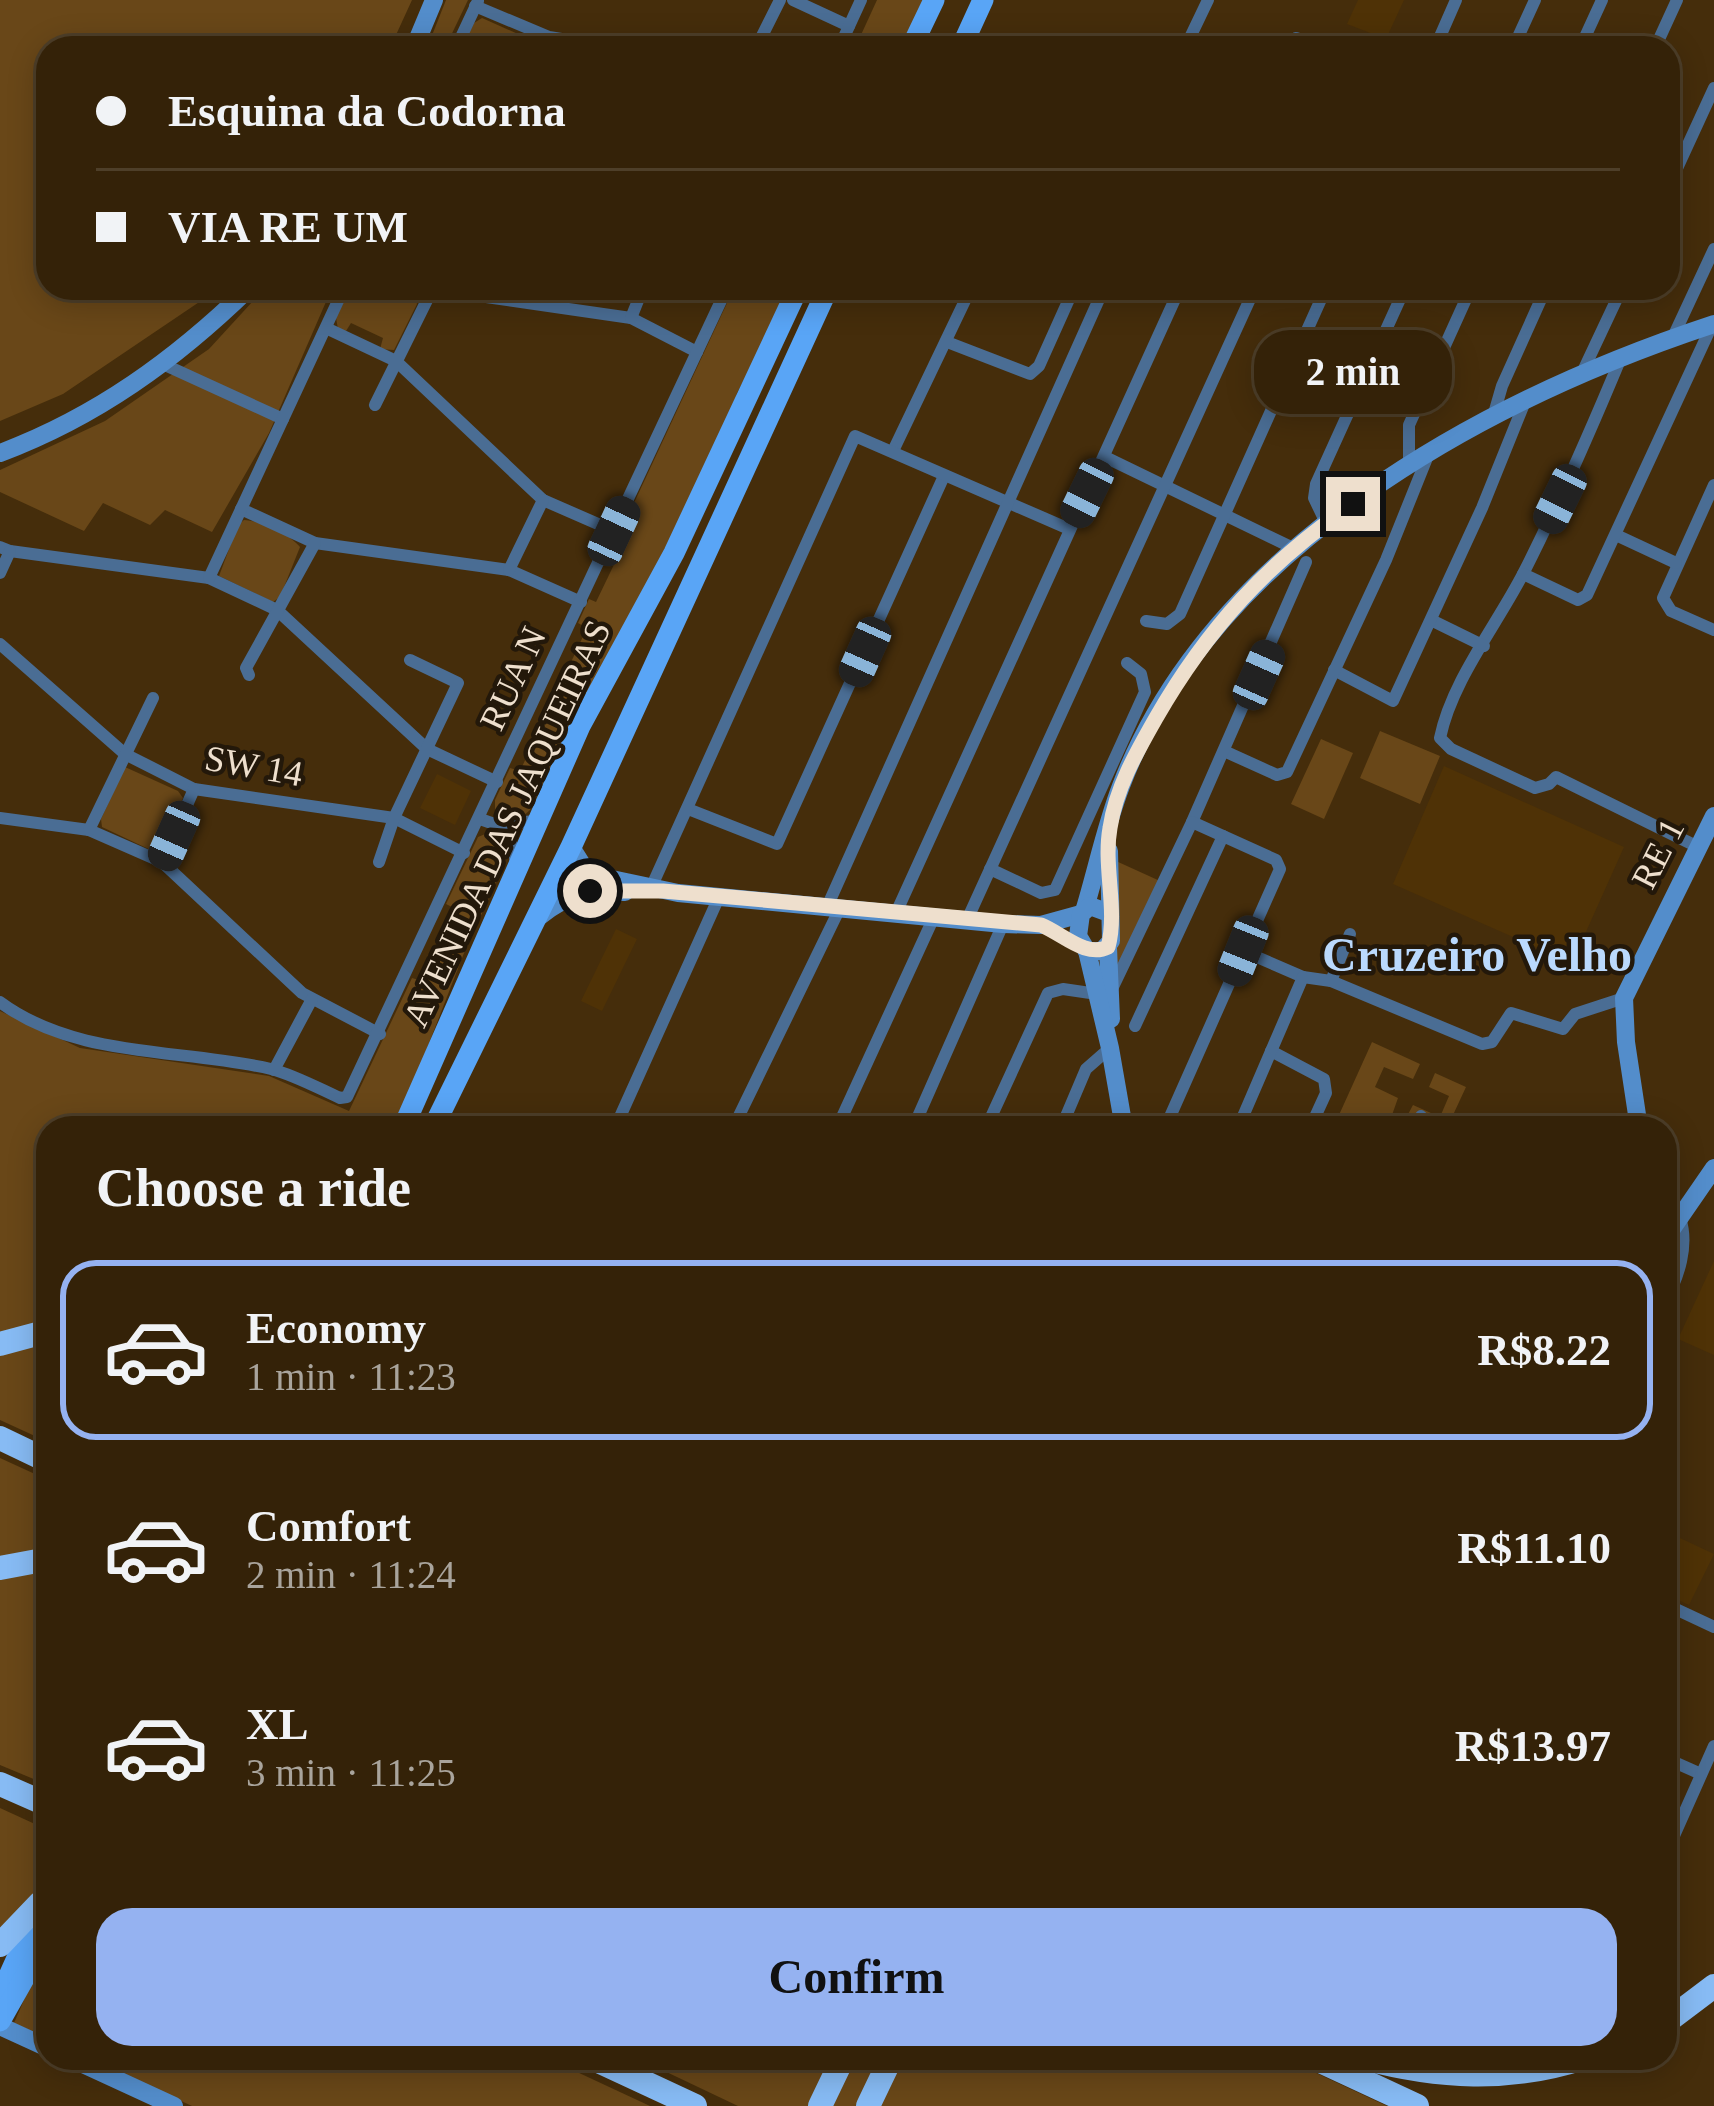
<!DOCTYPE html>
<html lang="en">
<head>
<meta charset="utf-8">
<style>
	body { margin:0; font-family:Georgia,serif; background:#3c2a12; color:#f1f3f6; height:100vh; display:flex; flex-direction:column; font-size:45px; white-space:nowrap }
	* { box-sizing:border-box; margin:0 }
	p { font-size:39px; color:#a9a49c }
	.icon { flex:none; width:66px; height:66px; fill:none; stroke:currentColor; stroke-width:2; stroke-linecap:round; stroke-linejoin:round }
	.map { position:relative; flex:1; overflow:hidden }
	.details { position:absolute; left:36px; top:1116px; width:1641px; height:954px; display:flex; flex-direction:column; background:#342208; border-radius:36px; box-shadow:0 6px 30px #0003,0 0 0 3px #4e3f29 }
	.details>* { flex:none }
	.top-card { position:absolute; left:36px; top:36px; width:1644px; height:264px; border-radius:36px; box-shadow:0 6px 30px #0003,0 0 0 3px #4e3f29; display:grid; align-content:center; height:264px; padding:0 60px; background:#342208 }
	.end { position:absolute; width:54px; height:54px; margin:-27px; border:15px solid #eedfcd; background:#111; box-shadow:0 0 0 6px #111 }
	.from { border-radius:50% }
	.bubble { position:absolute; height:84px; border-radius:36px; background:#342208; box-shadow:0 6px 30px #0003,0 0 0 3px #4e3f29; font-size:39px; font-weight:800; line-height:84px; text-align:center }
	.car { position:absolute; width:36px; height:72px; margin:-36px -18px; border-radius:15px; box-shadow:0 0 9px 3px #0007; background:linear-gradient(#222 24%,#8ab4d8 0 40%,#222 0 76%,#8ab4d8 0 86%,#222 0) }
	.top-card b { display:flex; align-items:center; gap:42px; height:114px; font-size:45px }
	.top-card b+b { border-top:3px solid #4e3f29 }
	.top-card i { width:30px; height:30px; background:#f1f3f6 }
	ul { padding:0; list-style:none }
	li { display:flex; align-items:center; gap:36px; height:180px; margin:0 24px 18px; padding:0 36px; border:6px solid transparent; border-radius:36px }
	li div { flex:1 }
	li b { display:block; font-size:45px }
	li em { font-style:normal; font-weight:800 }
	li.current { border-color:#95b2f1 }
	li>.icon { width:108px; height:108px; stroke-width:1.5 }
	h2 { padding:0 60px; font-size:54px; line-height:144px }
	.cta { display:flex; gap:24px; margin-top:auto; padding:24px 60px }
	.cta a { flex:1; height:138px; border-radius:36px; background:#95b2f1; color:#111; font-size:48px; font-weight:800; line-height:138px; text-align:center }
	.map>svg:first-child { display:block }
	.built { fill:#4f3206 }
	.green { fill:#694718 }
	.lines { fill:none; stroke-linecap:round; stroke-linejoin:round }
	.street { stroke:#4a6d94; stroke-width:12 }
	.secondary { stroke:#538dcb; stroke-width:18 }
	.primary { stroke:#59a5f6; stroke-width:21 }
	.highway { stroke:#87bbf4; stroke-width:24 }
	.route { stroke:#eedfcd; stroke-width:15 }
	.labels { text-anchor:middle; stroke-width:9; stroke-linejoin:round; paint-order:stroke }
	.street-label { font-size:36px; fill:#eedfcd; stroke:#23180a }
	.district-label { font-size:48px; font-weight:bold; fill:#bad9fd; stroke:#23180a }
</style>
</head>
<body>
<div class="map">
<svg width="1714" height="2106" viewBox="0 0 1714 2106">
	<rect width="100%" height="100%" fill="#452d0b"/>
	<!-- built -->
	<g class="built">
		<path d="M1358,0H1404L1386,39L1347,24Z"/>
		<path d="M1444,766L1624,847L1572,963L1393,884Z"/>
		<path d="M437,774L471,791L455,825L420,808Z"/>
		<path d="M616,929L637,939L602,1011L581,1001Z"/>
		<path d="M1714,1261V1355L1678,1339Z"/>
		<path d="M1665,1531L1714,1554L1689,1605L1665,1594Z"/>
	</g>
	<!-- green -->
	<g class="green">
		<path d="M0,0H412L390,48H48V288H220L63,394L0,421Z"/>
		<path d="M446,0H468L445,48H427Z"/>
		<path d="M877,0H925L904,48H855Z"/>
		<path d="M482,18L529,39L535,48H462L474,23Z"/>
		<path d="M265,288H332L269,433L212,532L165,510L150,525L103,503L84,531L0,492V470L105,421L209,349Z"/>
		<path d="M349,288H381L401,298L409,289L415,292L417,304L394,350L380,349L383,338L351,323L346,331L338,329L336,318Z"/>
		<path d="M734,288H792L737,393L730,421L661,568L569,727L530,810L521,818H503L495,811V800L510,768L520,771L587,628L578,623L589,599L596,602L621,550L614,546Z"/>
		<path d="M244,520C262,521 289,534 300,547L280,597L273,602L219,576L238,525Z"/>
		<path d="M1380,731L1440,756L1420,804L1360,778Z"/>
		<path d="M1321,739L1353,753L1324,819L1291,804Z"/>
		<path d="M125,767L178,791L183,798L157,853L102,827L101,819Z"/>
		<path d="M490,832L506,847V861L466,948L396,1128H48V1325L0,1338V1011L80,1048L269,1076L349,1111L412,978L422,981L456,909L446,904L478,837Z"/>
		<path d="M1116,861L1160,881L1115,978Z"/>
		<path d="M1372,1042L1420,1064L1413,1079L1384,1067L1375,1087L1398,1098L1392,1115L1405,1120L1413,1105L1440,1117L1449,1096L1429,1087L1435,1073L1466,1087L1447,1128L1334,1126Z"/>
		<path d="M48,1337V1442L0,1420V1350Z"/>
		<path d="M0,1458L48,1480V1557L0,1567Z"/>
		<path d="M48,1570V1785L0,1765V1579Z"/>
		<path d="M0,1808L48,1830C48,1890 35,1894 0,1939Z"/>
		<path d="M46,1949L48,2039L14,2023Z"/>
		<path d="M88,2058H547L650,2106H192Z"/>
		<path d="M637,2058H835L812,2106H738Z"/>
		<path d="M850,2058H885L862,2106H828Z"/>
		<path d="M901,2058H1284L1387,2106H878Z"/>
	</g>
	<g class="lines">
		<!-- street -->
		<g class="street">
			<path d="M793,0L849,26"/>
			<path d="M475,6L549,37L617,48"/>
			<path d="M456,48L478,1"/>
			<path d="M756,48L780,0"/>
			<path d="M839,48L861,0"/>
			<path d="M1185,48L1208,0"/>
			<path d="M1287,48L1296,38L1326,48"/>
			<path d="M1435,48L1456,0"/>
			<path d="M1513,48L1535,0"/>
			<path d="M1580,48L1602,0"/>
			<path d="M1655,48L1677,0"/>
			<path d="M1668,188L1714,88"/>
			<path d="M423,288L631,318L697,352"/>
			<path d="M631,318L643,288"/>
			<path d="M326,328L396,361L543,500L614,531"/>
			<path d="M1673,337L1714,249"/>
			<path d="M947,342L1030,374L1039,366L1074,288"/>
			<path d="M1620,360C1590,432 1559,503 1524,572C1497,625 1452,680 1440,738L1451,749L1535,788L1549,784L1556,777L1696,846"/>
			<path d="M165,365L283,419"/>
			<path d="M1582,373L1622,288"/>
			<path d="M375,405L431,292"/>
			<path d="M1493,417L1502,386L1546,288"/>
			<path d="M893,451L971,288"/>
			<path d="M1105,457L1293,548"/>
			<path d="M1409,466V425L1471,288"/>
			<path d="M1714,485L1663,598L1671,611L1714,630"/>
			<path d="M241,509L315,543L509,570L581,602"/>
			<path d="M1326,523L1314,498L1316,484L1405,288"/>
			<path d="M1616,535L1676,563"/>
			<path d="M0,547L10,551L209,578L277,610L427,749L497,782"/>
			<path d="M509,570L543,500"/>
			<path d="M0,573L10,551"/>
			<path d="M1523,574L1578,600L1587,595L1712,325"/>
			<path d="M209,578L344,288"/>
			<path d="M1431,620L1484,646"/>
			<path d="M1146,621L1167,624L1180,614L1326,288"/>
			<path d="M0,644L125,754L194,789L394,818L464,853"/>
			<path d="M1334,670L1393,701L1482,508L1524,404"/>
			<path d="M249,675L246,668L315,543"/>
			<path d="M1224,751L1277,775L1287,772L1386,560L1429,453"/>
			<path d="M688,809L777,844L944,476"/>
			<path d="M0,818L89,830L162,862L302,993L380,1034"/>
			<path d="M480,819L500,826L539,820"/>
			<path d="M500,826L513,847L516,863"/>
			<path d="M89,830L153,698"/>
			<path d="M162,862L194,789"/>
			<path d="M379,862L394,818L458,683L410,660"/>
			<path d="M990,869L1041,893L1055,890L1145,692L1141,674L1127,663"/>
			<path d="M650,890L855,436L1069,529"/>
			<path d="M827,907L1104,288"/>
			<path d="M896,913L1180,288"/>
			<path d="M967,920L1255,288"/>
			<path d="M1243,951L1303,977"/>
			<path d="M1331,981L1350,934"/>
			<path d="M1113,987L1192,822L1306,562"/>
			<path d="M0,1002C77,1059 181,1048 271,1069C294,1075 318,1088 340,1098L347,1097L727,288"/>
			<path d="M1135,1026L1223,836"/>
			<path d="M1271,1051L1324,1079L1326,1093L1310,1128"/>
			<path d="M274,1070L312,999"/>
			<path d="M615,1128L719,897"/>
			<path d="M733,1128L840,908"/>
			<path d="M837,1128L934,917"/>
			<path d="M913,1128L1003,924"/>
			<path d="M986,1128L1048,993L1063,989L1097,994"/>
			<path d="M1061,1128L1086,1069L1110,1048"/>
			<path d="M1165,1128L1280,869L1276,860L1192,822"/>
			<path d="M1238,1128L1303,977L1331,981L1482,1044L1492,1042L1511,1013L1563,1029L1575,1014L1624,998"/>
			<path d="M1355,1128L1357,1122L1368,1119L1399,1128"/>
			<path d="M1415,1128L1421,1116"/>
			<path d="M1665,1207L1680,1218C1689,1245 1679,1277 1665,1301"/>
			<path d="M1665,1604L1714,1627"/>
			<path d="M1665,1628L1674,1608"/>
			<path d="M1665,1758L1701,1774"/>
			<path d="M1665,1856L1714,1746"/>
		</g>
		<!-- secondary -->
		<g class="secondary">
			<path d="M414,48L434,0"/>
			<path d="M0,453C96,417 175,360 249,288"/>
			<path d="M571,847L588,874L678,893L1003,924L1041,925L1081,914"/>
			<path d="M1085,908C1097,868 1106,825 1121,786C1212,547 1484,400 1714,324"/>
			<path d="M1109,913L1090,906L1081,914L1078,936L1087,951H1102L1111,941L1109,851"/>
			<path d="M540,916C568,893 590,891 625,892"/>
			<path d="M1108,948L1111,1019"/>
			<path d="M1087,951L1110,1048L1124,1128"/>
			<path d="M1639,1128L1626,1042L1624,998L1714,816"/>
			<path d="M1665,1239L1714,1168"/>
			<path d="M0,2026L48,2048"/>
			<path d="M70,2058L174,2106"/>
		</g>
		<!-- primary -->
		<g class="primary">
			<path d="M911,48L934,0"/>
			<path d="M961,48L983,0"/>
			<path d="M403,1128L580,726L674,553L798,288"/>
			<path d="M433,1128L571,847L828,288"/>
			<path d="M0,1996L48,1889"/>
			<path d="M0,2021L48,1936"/>
		</g>
		<!-- highway -->
		<g class="highway">
			<path d="M0,1344L48,1331"/>
			<path d="M0,1438L48,1461"/>
			<path d="M0,1568L48,1559"/>
			<path d="M0,1784L48,1805"/>
			<path d="M0,1945L40,1903"/>
			<path d="M1665,2023L1714,1986"/>
			<path d="M592,2058L695,2106"/>
			<path d="M1314,2058L1417,2106"/>
			<path d="M1363,2058C1438,2078 1509,2082 1583,2058"/>
			<path d="M820,2106L843,2058"/>
			<path d="M868,2106L891,2058"/>
		</g>
	</g>
	<g class="lines">
		<!-- route -->
		<path class="route" d="M590,891H663L1041,925C1063,934 1086,958 1108,947C1118,910 1103,867 1110,828C1116,788 1136,753 1156,718C1207,629 1268,562 1353,504"/>
	</g>
	<g class="labels">
		<!-- street labels -->
		<g class="street-label">
			<text transform="translate(512 678) rotate(-65)" y="13">RUA N</text>
			<text transform="translate(254 765) rotate(10)" y="13">SW 14</text>
			<text transform="translate(506 823) rotate(-65)" y="13">AVENIDA DAS JAQUEIRAS</text>
			<text transform="translate(1657 853) rotate(-63)" y="13">RE 1</text>
		</g>
		<!-- district labels -->
		<g class="district-label">
			<text x="1477" y="971">Cruzeiro Velho</text>
		</g>
	</g>
</svg>
<i class="end from" style="left:590px;top:891px"></i>
<i class="end" style="left:1353px;top:504px"></i>
<div class="bubble" style="left:1254px;top:330px;width:198px">2 min</div>
<i class="car" style="left:1087px;top:493px;rotate:206deg"></i>
<i class="car" style="left:1560px;top:499px;rotate:206deg"></i>
<i class="car" style="left:614px;top:531px;rotate:25deg"></i>
<i class="car" style="left:865px;top:652px;rotate:204deg"></i>
<i class="car" style="left:1259px;top:675px;rotate:24deg"></i>
<i class="car" style="left:174px;top:836px;rotate:204deg"></i>
<i class="car" style="left:1243px;top:951px;rotate:202deg"></i>
<div class="top-card">
<b><i class="from"></i>Esquina da Codorna</b>
<b><i></i>VIA RE UM</b>
</div>
<section class="details">
<h2>Choose a ride</h2>
<ul>
<li class="current"><svg class="icon" aria-label="car" viewBox="0 0 24 24"><path d="M5 17H2v-5l4-1 3-4h7l3 4 3 1v5h-3M9 17h6M6 11h13"/><circle cx="7" cy="17" r="2"/><circle cx="17" cy="17" r="2"/></svg><div><b>Economy</b><p>1 min · 11:23</p></div><em>R$8.22</em></li>
<li><svg class="icon" aria-label="car" viewBox="0 0 24 24"><path d="M5 17H2v-5l4-1 3-4h7l3 4 3 1v5h-3M9 17h6M6 11h13"/><circle cx="7" cy="17" r="2"/><circle cx="17" cy="17" r="2"/></svg><div><b>Comfort</b><p>2 min · 11:24</p></div><em>R$11.10</em></li>
<li><svg class="icon" aria-label="car" viewBox="0 0 24 24"><path d="M5 17H2v-5l4-1 3-4h7l3 4 3 1v5h-3M9 17h6M6 11h13"/><circle cx="7" cy="17" r="2"/><circle cx="17" cy="17" r="2"/></svg><div><b>XL</b><p>3 min · 11:25</p></div><em>R$13.97</em></li>
</ul>
<div class="cta"><a>Confirm</a></div>
</section>
</div>
</body>
</html>
